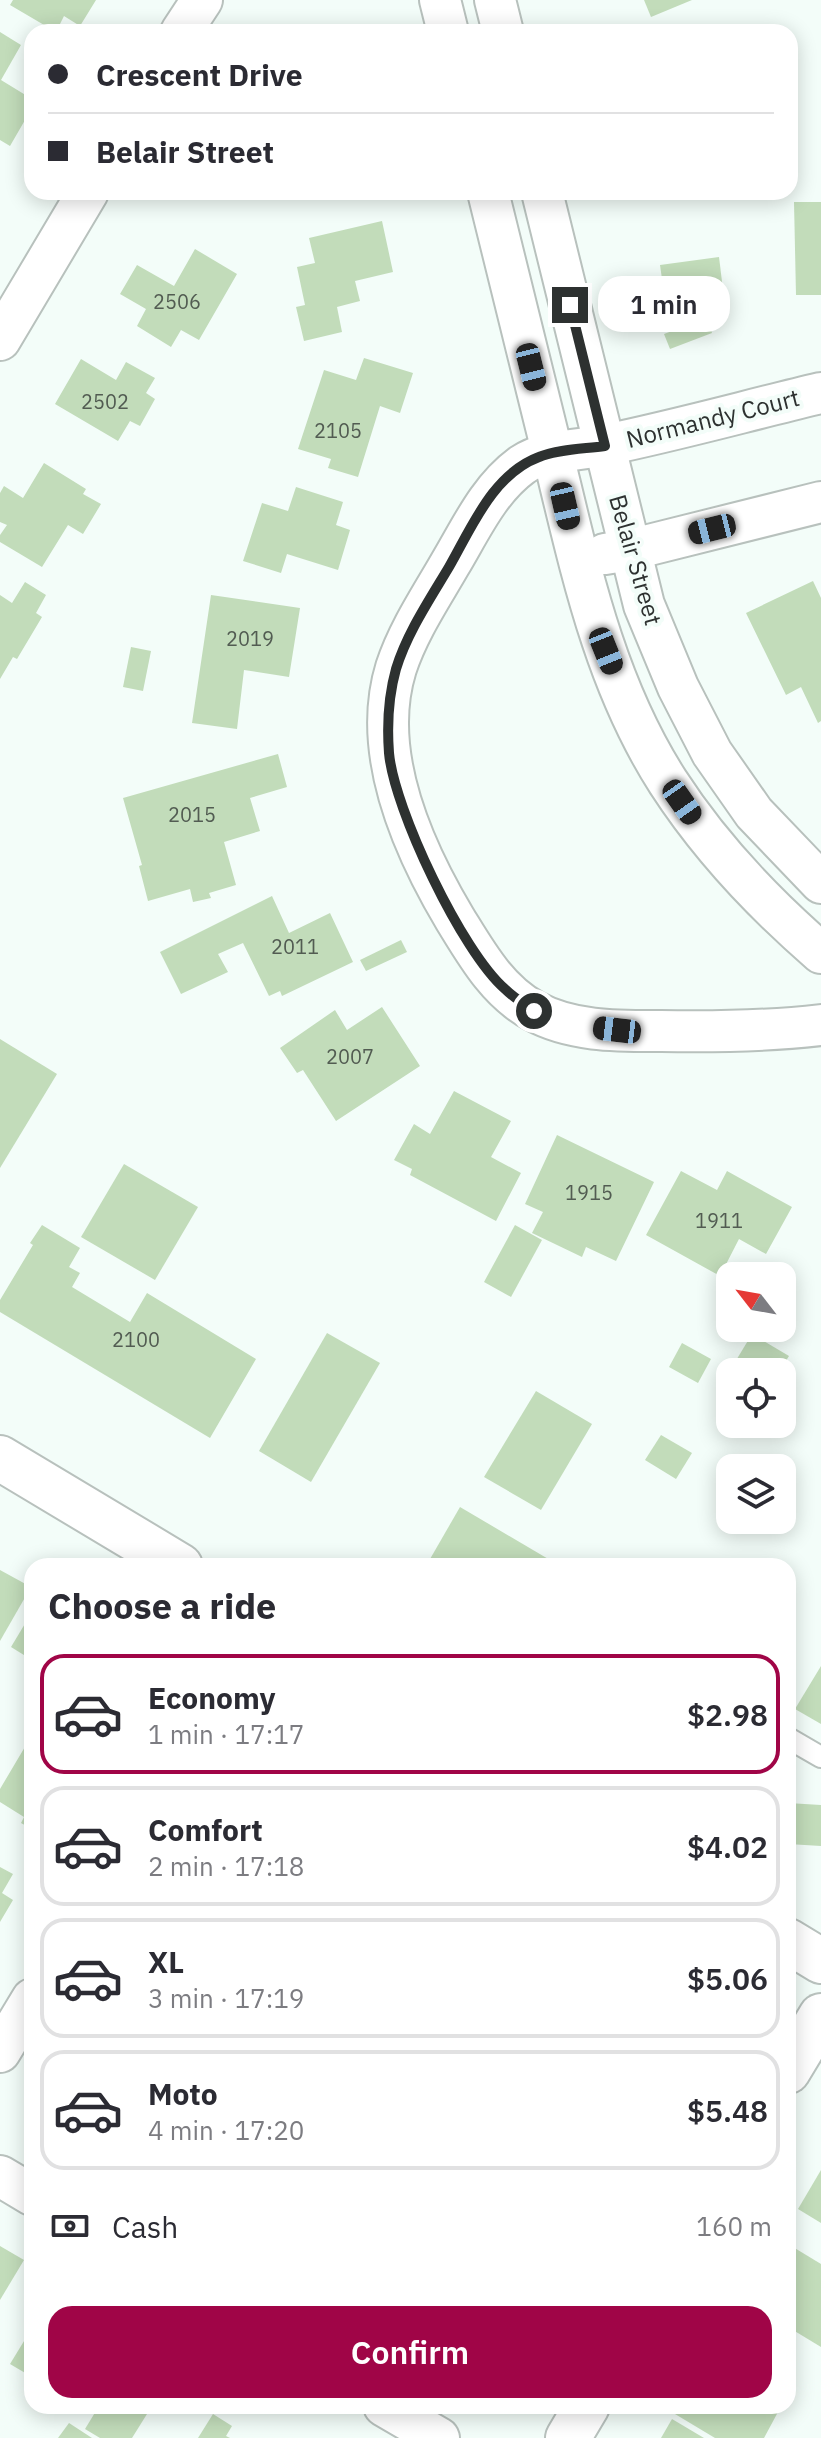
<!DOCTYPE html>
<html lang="en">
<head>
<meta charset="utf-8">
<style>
	body { margin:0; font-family:"IBM Plex Sans",sans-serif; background:#f2f2f3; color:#2b2b33; height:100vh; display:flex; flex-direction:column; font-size:30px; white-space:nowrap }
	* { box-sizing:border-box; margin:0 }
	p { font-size:26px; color:#7c7c81 }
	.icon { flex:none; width:44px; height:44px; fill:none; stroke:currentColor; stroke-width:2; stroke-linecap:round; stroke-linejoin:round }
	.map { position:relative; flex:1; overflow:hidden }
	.drawer { position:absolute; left:24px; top:1558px; width:772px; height:856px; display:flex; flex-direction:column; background:#fff; border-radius:24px; box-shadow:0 4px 20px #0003 }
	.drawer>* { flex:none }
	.banner { position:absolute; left:24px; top:24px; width:774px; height:176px; border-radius:24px; box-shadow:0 4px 20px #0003; display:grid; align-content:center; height:176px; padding:0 24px; background:#fff }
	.needle { width:52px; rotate:301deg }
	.buttons { position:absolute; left:716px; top:1262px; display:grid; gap:16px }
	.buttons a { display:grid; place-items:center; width:80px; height:80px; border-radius:16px; background:#fff; box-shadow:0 4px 20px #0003; font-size:40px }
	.end { position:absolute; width:36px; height:36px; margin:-18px; border:10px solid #2d3130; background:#fff; box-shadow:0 0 0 4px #fff }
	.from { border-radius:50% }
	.bubble { position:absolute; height:56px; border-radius:24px; background:#fff; box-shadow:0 4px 20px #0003; font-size:26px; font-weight:600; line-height:56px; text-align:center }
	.car { position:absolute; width:24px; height:48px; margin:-24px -12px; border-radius:10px; box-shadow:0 0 6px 2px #0007; background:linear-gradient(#222 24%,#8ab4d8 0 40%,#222 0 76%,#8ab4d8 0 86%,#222 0) }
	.banner b { display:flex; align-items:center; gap:28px; height:76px; font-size:30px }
	.banner b+b { border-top:2px solid #e1e1e2 }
	.banner i { width:20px; height:20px; background:#2b2b33 }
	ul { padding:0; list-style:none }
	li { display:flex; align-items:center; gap:24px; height:120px; margin:0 16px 12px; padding:0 8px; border:4px solid #e1e1e2; border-radius:24px }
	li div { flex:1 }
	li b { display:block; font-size:30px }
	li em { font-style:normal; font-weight:600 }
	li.current { border-color:#a00547 }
	li>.icon { width:72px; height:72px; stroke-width:1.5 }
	h2 { padding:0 24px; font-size:36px; line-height:96px }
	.pay { display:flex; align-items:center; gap:20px; height:88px; padding:0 24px; font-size:30px }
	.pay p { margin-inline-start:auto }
	.button { display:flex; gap:16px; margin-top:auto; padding:16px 24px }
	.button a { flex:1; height:92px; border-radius:24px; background:#a00547; color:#fff; font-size:32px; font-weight:600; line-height:92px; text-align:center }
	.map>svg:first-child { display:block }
	.building { fill:#c2dcba }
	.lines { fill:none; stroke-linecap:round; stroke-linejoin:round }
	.service-casing { stroke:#b8c1bd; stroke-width:24 }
	.minor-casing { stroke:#b8c1bd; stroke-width:44 }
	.tertiary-casing { stroke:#b8c1bd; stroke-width:48 }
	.secondary-casing { stroke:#b8c1bd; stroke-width:48 }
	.service { stroke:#fff; stroke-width:20 }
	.minor { stroke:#fff; stroke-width:40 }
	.tertiary { stroke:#fff; stroke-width:44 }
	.secondary { stroke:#fff; stroke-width:44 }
	.route { stroke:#2d3130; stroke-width:10 }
	.labels { text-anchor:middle; stroke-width:8; stroke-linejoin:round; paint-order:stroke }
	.number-label { font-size:20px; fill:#525c52 }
	.street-label { font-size:24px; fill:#2d3130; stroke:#f3fdf9 }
</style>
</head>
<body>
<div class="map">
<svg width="821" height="2438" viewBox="0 0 821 2438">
	<rect width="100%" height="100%" fill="#f3fdf9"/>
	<!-- building -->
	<g class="building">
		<path d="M13,0H96L80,26L64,16L56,32L10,5Z"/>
		<path d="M644,0H692L651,17Z"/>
		<path d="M0,32L21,45L1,80L32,99V108L10,146L0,140Z"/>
		<path d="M794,202H821V295H796Z"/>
		<path d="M382,221L393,272L355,281L360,301L337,307L342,332L304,341L296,307L305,305L297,267L315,263L309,238Z"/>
		<path d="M195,249L237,274L199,340L181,330L171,347L137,326L146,309L120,294L137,265L174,286Z"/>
		<path d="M719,257L725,306L667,314L660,265Z"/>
		<path d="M707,318L712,333L670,349L664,334Z"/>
		<path d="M364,358L413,373L400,413L380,406L358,477L328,468L331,459L298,449L324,370L356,380Z"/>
		<path d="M81,359L116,380L126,362L155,378L146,393L155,399L140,426L130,421L118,441L55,404Z"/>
		<path d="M44,463L86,489L83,494L101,504L83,534L68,525L42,567L0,542V535L7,525L0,522V493L4,486L23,498Z"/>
		<path d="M296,487L343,502L336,525L350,530L338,570L287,554L281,573L243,561L262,503L288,511Z"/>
		<path d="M813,581L821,598V721L818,723L801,687L786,695L746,613Z"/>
		<path d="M25,582L46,595L36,613L42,617L17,659L13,657L0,679V595L12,603Z"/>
		<path d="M211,595L300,608L289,677L244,670L237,729L192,723Z"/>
		<path d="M131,647L151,651L143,691L123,687Z"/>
		<path d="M278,754L287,787L250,798L260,831L224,842L236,885L209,893L211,898L193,902L190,889L148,901L139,866L142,865L123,798Z"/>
		<path d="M272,896L289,933L330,913L353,962L282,996L280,991L269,996L243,943L218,954L228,972L181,994L160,952Z"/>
		<path d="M401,940L407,952L366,971L360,960Z"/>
		<path d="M382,1007L420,1066L336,1121L303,1070L297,1073L280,1048L335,1010L347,1030Z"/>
		<path d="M0,1039L57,1074L0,1168Z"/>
		<path d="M454,1091L511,1121L491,1157L521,1173L496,1221L410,1175L412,1169L394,1160L414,1124L430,1134Z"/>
		<path d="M557,1135L654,1182L616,1261L586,1247L582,1257L532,1233L543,1212L525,1204Z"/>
		<path d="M124,1164L198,1207L155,1280L81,1237Z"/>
		<path d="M681,1171L717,1190L727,1171L792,1207L766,1254L739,1239L720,1276L646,1235Z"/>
		<path d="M42,1225L80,1248L69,1267L80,1273L72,1287L130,1322L147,1293L256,1359L210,1438L0,1312V1300L33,1245L30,1243Z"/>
		<path d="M515,1225L542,1240L511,1297L484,1282Z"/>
		<path d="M327,1333L380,1363L311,1482L259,1451Z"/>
		<path d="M752,1334L789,1356L779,1372H729Z"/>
		<path d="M682,1343L711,1359L698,1383L669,1367Z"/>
		<path d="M536,1391L592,1424L541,1510L484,1477Z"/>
		<path d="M661,1435L692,1453L676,1479L645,1460Z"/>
		<path d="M460,1507L550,1560L546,1566H426Z"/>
		<path d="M0,1570L31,1587L0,1641Z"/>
		<path d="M32,1612V1660L11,1647Z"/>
		<path d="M821,1666V1724L795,1709Z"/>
		<path d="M32,1735V1829L21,1823L24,1817L0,1802V1789Z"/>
		<path d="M788,1803L821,1805V1846L788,1844Z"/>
		<path d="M0,1867L13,1874L2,1893L13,1900L0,1922Z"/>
		<path d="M821,2170V2223L798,2209Z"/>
		<path d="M788,2244L821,2264V2347L788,2327Z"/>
		<path d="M0,2246L24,2260L0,2300Z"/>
		<path d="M32,2328V2377L10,2364Z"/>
		<path d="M99,2406H152L132,2438H100L85,2429Z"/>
		<path d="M680,2406H776L774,2410L778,2412L764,2438H715L675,2414Z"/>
		<path d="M213,2414L232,2426L226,2436L230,2438H198Z"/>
		<path d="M672,2419L704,2438H661Z"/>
		<path d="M69,2423L92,2438H58Z"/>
	</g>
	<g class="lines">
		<!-- service casing -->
		<g class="service-casing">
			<path id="service" d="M788,1738L821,1757"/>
		</g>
		<!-- minor casing -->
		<g class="minor-casing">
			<g id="minor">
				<path d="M440,0L448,32"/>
				<path d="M495,0L503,32"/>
				<path d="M181,32L202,0"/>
				<path d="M488,192C509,278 531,365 552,451C580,565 603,681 668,782C710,847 762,902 821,953"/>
				<path d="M542,192L644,605L678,687L712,753L754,813L821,883"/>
				<path d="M0,340L88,192"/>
				<path d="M821,393C749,410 678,430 605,445C579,451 545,449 522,465C488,490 471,529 450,564C431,597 408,631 396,668C370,752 412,847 455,919C476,953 497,991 534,1011C572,1032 619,1031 661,1031C714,1032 768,1031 821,1025"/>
				<path d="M605,554L629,550L821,502"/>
				<path d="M0,2052L32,1999"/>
				<path d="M0,2176L32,2195"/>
				<path d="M384,2406L439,2438"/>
			</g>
		</g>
		<!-- tertiary casing -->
		<g class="tertiary-casing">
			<g id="tertiary">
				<path d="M0,1458L180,1566"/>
				<path d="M788,1941L821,1961"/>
			</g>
		</g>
		<!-- secondary casing -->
		<g class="secondary-casing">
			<g id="secondary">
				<path d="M788,2071L821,2016"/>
				<path d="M568,2438L587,2406"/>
			</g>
		</g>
		<!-- service -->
		<use href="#service" class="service"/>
		<!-- minor -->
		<use href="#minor" class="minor"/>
		<!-- tertiary -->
		<use href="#tertiary" class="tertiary"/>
		<!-- secondary -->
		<use href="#secondary" class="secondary"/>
	</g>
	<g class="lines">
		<!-- route -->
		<path class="route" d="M534,1011C524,1004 513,997 505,989C462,952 394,809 389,753C387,726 389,694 396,669C407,633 430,599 449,567C472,527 493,474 539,457C559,449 584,449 605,446L570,305"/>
	</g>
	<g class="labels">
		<!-- number labels -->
		<g class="number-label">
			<text x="177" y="309">2506</text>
			<text x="105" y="409">2502</text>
			<text x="338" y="438">2105</text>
			<text x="250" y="646">2019</text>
			<text x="192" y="822">2015</text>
			<text x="295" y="954">2011</text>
			<text x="350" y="1064">2007</text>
			<text x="589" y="1200">1915</text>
			<text x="719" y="1228">1911</text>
			<text x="136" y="1347">2100</text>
		</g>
		<!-- street labels -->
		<g class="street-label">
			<text transform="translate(713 419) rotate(-14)" y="8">Normandy Court</text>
			<text transform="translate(635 560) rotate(74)" y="8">Belair Street</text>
		</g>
	</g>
</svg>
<div class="buttons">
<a><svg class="needle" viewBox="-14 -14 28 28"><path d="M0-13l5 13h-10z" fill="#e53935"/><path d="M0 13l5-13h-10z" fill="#7c7c81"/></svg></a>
<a><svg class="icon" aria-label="locate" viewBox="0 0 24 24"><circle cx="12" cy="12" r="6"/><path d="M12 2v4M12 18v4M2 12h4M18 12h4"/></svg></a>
<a><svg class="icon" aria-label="layers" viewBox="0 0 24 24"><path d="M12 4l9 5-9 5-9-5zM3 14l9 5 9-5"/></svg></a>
</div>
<i class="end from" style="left:534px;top:1011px"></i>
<i class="end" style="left:570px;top:305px"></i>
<div class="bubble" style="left:598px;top:276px;width:132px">1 min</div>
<i class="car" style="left:531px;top:367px;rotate:166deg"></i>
<i class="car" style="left:565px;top:506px;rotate:167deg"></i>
<i class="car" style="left:712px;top:529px;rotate:256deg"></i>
<i class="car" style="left:606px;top:651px;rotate:158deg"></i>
<i class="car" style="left:682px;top:802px;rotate:145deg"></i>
<i class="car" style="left:617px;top:1030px;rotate:277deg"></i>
<div class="banner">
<b><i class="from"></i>Crescent Drive</b>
<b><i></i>Belair Street</b>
</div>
<section class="drawer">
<h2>Choose a ride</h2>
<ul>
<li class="current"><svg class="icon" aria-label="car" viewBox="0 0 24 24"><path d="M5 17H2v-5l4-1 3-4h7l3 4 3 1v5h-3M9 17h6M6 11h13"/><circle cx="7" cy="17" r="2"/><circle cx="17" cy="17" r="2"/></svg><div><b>Economy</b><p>1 min · 17:17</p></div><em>$2.98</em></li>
<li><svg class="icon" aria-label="car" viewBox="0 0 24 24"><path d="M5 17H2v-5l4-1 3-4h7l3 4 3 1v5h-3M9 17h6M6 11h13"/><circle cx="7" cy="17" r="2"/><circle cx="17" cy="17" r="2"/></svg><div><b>Comfort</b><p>2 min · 17:18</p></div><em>$4.02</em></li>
<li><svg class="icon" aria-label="car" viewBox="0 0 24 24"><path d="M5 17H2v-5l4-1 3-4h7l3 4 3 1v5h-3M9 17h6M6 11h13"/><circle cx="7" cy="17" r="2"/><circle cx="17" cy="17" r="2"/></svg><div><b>XL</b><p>3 min · 17:19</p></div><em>$5.06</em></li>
<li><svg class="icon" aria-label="car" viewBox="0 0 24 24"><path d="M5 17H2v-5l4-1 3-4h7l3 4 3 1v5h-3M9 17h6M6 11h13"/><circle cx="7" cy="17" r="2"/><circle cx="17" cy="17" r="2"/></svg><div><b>Moto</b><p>4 min · 17:20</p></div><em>$5.48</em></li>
</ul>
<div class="pay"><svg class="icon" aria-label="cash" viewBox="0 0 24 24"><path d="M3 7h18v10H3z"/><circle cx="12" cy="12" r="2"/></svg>Cash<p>160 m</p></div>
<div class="button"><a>Confirm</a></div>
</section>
</div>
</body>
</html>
